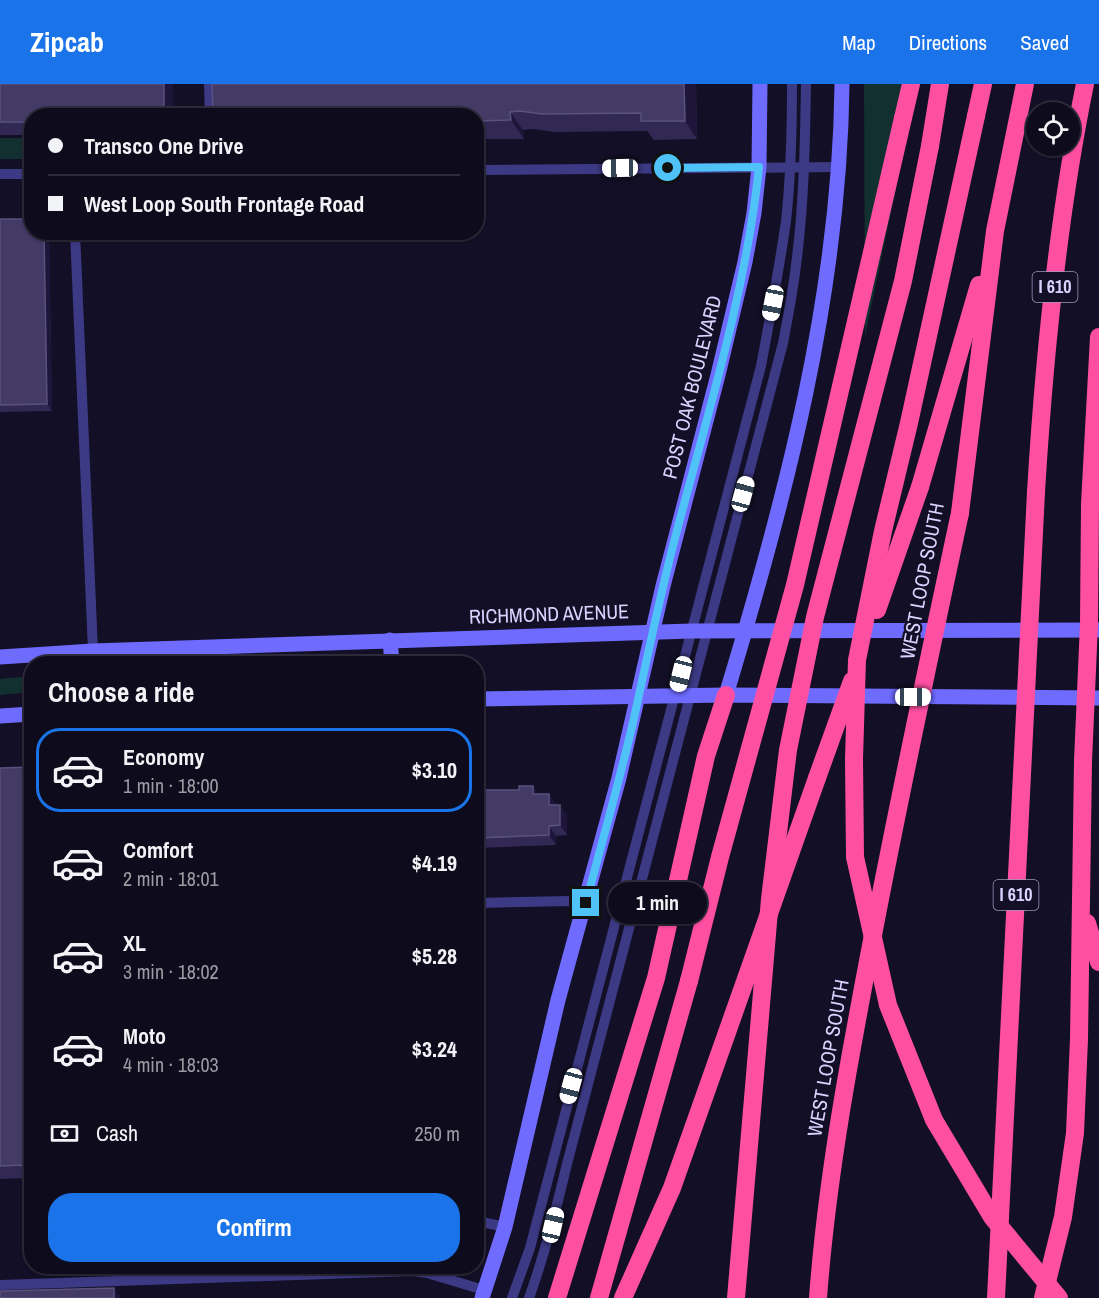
<!DOCTYPE html>
<html lang="en">
<head>
<meta charset="utf-8">
<style>
	body { margin:0; font-family:"Archivo Narrow",sans-serif; background:#1c1929; color:#f1f3f6; height:100vh; display:flex; flex-direction:column; font-size:22px; white-space:nowrap }
	* { box-sizing:border-box; margin:0 }
	p { font-size:20px; color:#9b9ba3 }
	.icon { flex:none; width:33px; height:33px; fill:none; stroke:currentColor; stroke-width:2; stroke-linecap:round; stroke-linejoin:round }
	.map { position:relative; flex:1; overflow:hidden }
	.side { position:absolute; left:24px; top:572px; width:460px; height:618px; display:flex; flex-direction:column; background:#0e0b1c; border-radius:24px; box-shadow:0 2px 4px #0004,0 0 0 2px #2e2b3b }
	.side>* { flex:none }
	.top-card { position:absolute; left:24px; top:24px; width:460px; height:132px; border-radius:24px; box-shadow:0 2px 4px #0004,0 0 0 2px #2e2b3b; display:grid; align-content:center; height:132px; padding:0 24px; background:#0e0b1c }
	.tools { position:absolute; left:1026px; top:18px; display:grid; gap:12px }
	.tools a { display:grid; place-items:center; width:54px; height:54px; border-radius:50%; background:#0e0b1c; box-shadow:0 2px 4px #0004,0 0 0 2px #2e2b3b; font-size:30px }
	.end { position:absolute; width:27px; height:27px; margin:-14px; border:8px solid #4fc3f7; background:#111; box-shadow:0 0 0 3px #111 }
	.from { border-radius:50% }
	.bubble { position:absolute; height:42px; border-radius:21px; background:#0e0b1c; box-shadow:0 2px 4px #0004,0 0 0 2px #2e2b3b; font-size:20px; font-weight:700; line-height:42px; text-align:center }
	.car { position:absolute; width:18px; height:36px; margin:-18px -9px; border-radius:8px; box-shadow:0 0 4px 2px #0007; background:linear-gradient(#fff 24%,#345 0 40%,#fff 0 76%,#345 0 86%,#fff 0) }
	.top-card b { display:flex; align-items:center; gap:21px; height:57px; font-size:22px }
	.top-card b+b { border-top:2px solid #2e2b3b }
	.top-card i { width:15px; height:15px; background:#f1f3f6 }
	ul { padding:0; list-style:none }
	li { display:flex; align-items:center; gap:18px; height:84px; margin:0 12px 9px; padding:0 12px; border:3px solid transparent; border-radius:24px }
	li div { flex:1 }
	li b { display:block; font-size:22px }
	li em { font-style:normal; font-weight:700 }
	li.on { border-color:#1a73e8 }
	li>.icon { width:54px; height:54px; stroke-width:1.5 }
	h2 { padding:0 24px; font-size:27px; line-height:72px }
	.pay { display:flex; align-items:center; gap:15px; height:66px; padding:0 24px; font-size:22px }
	.pay p { margin-inline-start:auto }
	.cta { display:flex; gap:12px; margin-top:auto; padding:12px 24px }
	.cta a { flex:1; height:69px; border-radius:24px; background:#1a73e8; color:#fff; font-size:24px; font-weight:700; line-height:69px; text-align:center }
	header { display:flex; align-items:center; gap:36px; box-sizing:border-box; height:84px; padding:0 30px; background:#1a73e8; color:#fff }
	header strong { font-size:28px }
	nav { display:flex; gap:33px; margin-inline-start:auto; font-size:21px }
	.map>svg:first-child { display:block }
	.grass { fill:#12302f }
	.lines { fill:none; stroke-linecap:round; stroke-linejoin:round }
	.service { stroke:#3d3a85; stroke-width:10 }
	.secondary { stroke:#6f6bff; stroke-width:15 }
	.motorway { stroke:#ff4fa3; stroke-width:18 }
	.motorway-bridge { stroke:#ff4fa3; stroke-width:18 }
	.wall { fill:#312854 }
	.shaded-wall { fill:#1d163a }
	.building { fill:#433a66; stroke:#5a527e; stroke-width:1.5 }
	.route { stroke:#4fc3f7; stroke-width:8 }
	.labels { text-anchor:middle; stroke-width:4.5; stroke-linejoin:round; paint-order:stroke }
	.shield { fill:#130f26; stroke:#9e99be; stroke-width:1.5 }
	.shield-label { font-size:18px; font-weight:bold; fill:#d9d4ff }
	.street-label { font-size:20px; fill:#d9d4ff; stroke:#130f26 }
</style>
</head>
<body>
<header>
<strong>Zipcab</strong>
<nav><a>Map</a><a>Directions</a><a>Saved</a></nav>
</header>
<div class="map">
<svg width="1099" height="1214" viewBox="0 0 1099 1214">
	<rect width="100%" height="100%" fill="#130f26"/>
	<!-- grass -->
	<g class="grass">
		<path d="M864,0H918L865,252Z"/>
		<rect x="0" y="54" width="31" height="21"/>
		<path d="M31,592V608L0,611V595Z"/>
	</g>
	<g class="lines">
		<!-- service -->
		<g class="service">
			<path d="M209,0L210,32"/>
			<path d="M477,86L838,83"/>
			<path d="M0,90H32"/>
			<path d="M75,148L93,567"/>
			<path d="M477,819L569,817L586,819"/>
			<path d="M477,1137L505,1143"/>
			<path d="M0,1201L413,1187L427,1189L484,1206"/>
			<path d="M512,1214L530,1164L761,282C770,234 779,186 786,137C791,92 792,46 792,0"/>
			<path d="M529,1214C545,1170 556,1126 567,1080L783,259C788,233 793,207 796,181C804,121 805,61 806,0"/>
		</g>
		<!-- secondary -->
		<g class="secondary">
			<path d="M390,556L392,579"/>
			<path d="M0,573L93,567L691,547L1099,546"/>
			<path d="M726,611C786,413 840,208 842,0"/>
			<path d="M477,615L726,611L1099,614"/>
			<path d="M0,632L32,630"/>
			<path d="M482,1214L505,1143L558,916L619,694L663,502L718,291L745,178L754,129L759,83L760,0"/>
		</g>
		<!-- motorway -->
		<g class="motorway">
			<path d="M976,32L983,0"/>
			<path d="M903,34L911,0"/>
			<path d="M930,62L940,0"/>
			<path d="M920,403L979,201"/>
			<path d="M1036,408C1044,274 1058,132 1085,0"/>
			<path d="M960,429L995,147L1025,0"/>
			<path d="M1089,540L1090,420L1099,253"/>
			<path d="M1087,839L1099,878"/>
			<path d="M557,1214L656,894L706,672L726,611"/>
			<path d="M599,1214L689,897"/>
			<path d="M623,1214L672,1104L817,694"/>
			<path d="M1043,1214L1063,1133L1075,1049L1079,955L1083,677"/>
		</g>
		<!-- motorway-bridge -->
		<g class="motorway-bridge">
			<path d="M976,32L909,339L883,447L857,576L854,675L855,773L888,921L934,1036L992,1133L1059,1214"/>
			<path d="M877,526L920,403"/>
			<path d="M1083,677L1089,540"/>
			<path d="M817,694L852,597"/>
			<path d="M689,897L720,773L795,501L903,34"/>
			<path d="M736,1214L770,815L788,666L815,533L903,197L930,62"/>
			<path d="M818,1214C827,1092 850,971 873,851C900,710 930,569 960,429"/>
			<path d="M996,1214L1036,408"/>
		</g>
	</g>
	<!-- wall -->
	<g class="wall">
		<path d="M0,0H173V32H32V51H0Z"/>
		<path d="M696,0L697,55L654,56L647,47L555,48L533,45L523,46L524,55H477V32Z"/>
		<path d="M0,135L32,148H49L52,327L0,328Z"/>
		<path d="M0,684L26,1094L0,1095Z"/>
		<path d="M477,706L539,710L556,720V721L567,731V751L556,752V761L477,764Z"/>
	</g>
	<!-- shaded-wall -->
	<g class="shaded-wall">
		<rect x="164" y="0" width="9" height="32"/>
		<path d="M684,0H696L697,55L685,37Z"/>
		<path d="M510,28L523,46L524,55L511,36Z"/>
		<path d="M44,148H49L52,327L47,320Z"/>
		<path d="M533,702L540,712L533,710Z"/>
		<path d="M549,710L556,720V731L549,721Z"/>
		<path d="M560,721L567,731V751L560,741Z"/>
		<path d="M549,742L556,752V761L549,751Z"/>
		<path d="M114,1204L121,1214H114Z"/>
	</g>
	<!-- building -->
	<g class="building">
		<path d="M0,0H164V32H32V38H0Z"/>
		<path d="M212,0H684L685,37H641V29L542,30L520,27L510,28L511,36L477,37V32H213Z"/>
		<path d="M0,135H32V148H44L47,320L0,321Z"/>
		<path d="M32,683V1110L22,1081L0,1082V684Z"/>
		<path d="M519,702H533V710H549V721H560V741L549,742V751L477,754V706H519Z"/>
		<path d="M114,1204V1214H0V1207Z"/>
	</g>
	<g class="lines">
		<!-- route -->
		<path class="route" d="M586,819C602,757 620,696 634,634C647,575 659,516 674,458C706,335 746,209 759,83L668,84"/>
	</g>
	<g class="labels">
		<!-- shield labels -->
		<g class="shield">
			<rect x="1032.5" y="188" width="45" height="30" rx="4.5"/>
			<rect x="993.5" y="796" width="45" height="30" rx="4.5"/>
		</g>
		<g class="shield-label">
			<text x="1055" y="209">I 610</text>
			<text x="1016" y="817">I 610</text>
		</g>
		<!-- street labels -->
		<g class="street-label">
			<text transform="translate(692 303) rotate(-76)" y="7">POST OAK BOULEVARD</text>
			<text transform="translate(922 497) rotate(-79)" y="7">WEST LOOP SOUTH</text>
			<text transform="translate(549 530) rotate(-2)" y="7">RICHMOND AVENUE</text>
			<text transform="translate(828 974) rotate(-80)" y="7">WEST LOOP SOUTH</text>
		</g>
	</g>
</svg>
<div class="tools">
<a><svg class="icon" aria-label="locate" viewBox="0 0 24 24"><circle cx="12" cy="12" r="6"/><path d="M12 2v4M12 18v4M2 12h4M18 12h4"/></svg></a>
</div>
<i class="end from" style="left:668px;top:84px"></i>
<i class="end" style="left:586px;top:819px"></i>
<div class="bubble" style="left:608px;top:798px;width:99px">1 min</div>
<i class="car" style="left:620px;top:84px;rotate:269deg"></i>
<i class="car" style="left:773px;top:219px;rotate:191deg"></i>
<i class="car" style="left:743px;top:410px;rotate:15deg"></i>
<i class="car" style="left:681px;top:590px;rotate:194deg"></i>
<i class="car" style="left:913px;top:613px;rotate:90deg"></i>
<i class="car" style="left:571px;top:1002px;rotate:195deg"></i>
<i class="car" style="left:553px;top:1141px;rotate:13deg"></i>
<div class="top-card">
<b><i class="from"></i>Transco One Drive</b>
<b><i></i>West Loop South Frontage Road</b>
</div>
<section class="side">
<h2>Choose a ride</h2>
<ul>
<li class="on"><svg class="icon" aria-label="car" viewBox="0 0 24 24"><path d="M5 17H2v-5l4-1 3-4h7l3 4 3 1v5h-3M9 17h6M6 11h13"/><circle cx="7" cy="17" r="2"/><circle cx="17" cy="17" r="2"/></svg><div><b>Economy</b><p>1 min · 18:00</p></div><em>$3.10</em></li>
<li><svg class="icon" aria-label="car" viewBox="0 0 24 24"><path d="M5 17H2v-5l4-1 3-4h7l3 4 3 1v5h-3M9 17h6M6 11h13"/><circle cx="7" cy="17" r="2"/><circle cx="17" cy="17" r="2"/></svg><div><b>Comfort</b><p>2 min · 18:01</p></div><em>$4.19</em></li>
<li><svg class="icon" aria-label="car" viewBox="0 0 24 24"><path d="M5 17H2v-5l4-1 3-4h7l3 4 3 1v5h-3M9 17h6M6 11h13"/><circle cx="7" cy="17" r="2"/><circle cx="17" cy="17" r="2"/></svg><div><b>XL</b><p>3 min · 18:02</p></div><em>$5.28</em></li>
<li><svg class="icon" aria-label="car" viewBox="0 0 24 24"><path d="M5 17H2v-5l4-1 3-4h7l3 4 3 1v5h-3M9 17h6M6 11h13"/><circle cx="7" cy="17" r="2"/><circle cx="17" cy="17" r="2"/></svg><div><b>Moto</b><p>4 min · 18:03</p></div><em>$3.24</em></li>
</ul>
<div class="pay"><svg class="icon" aria-label="cash" viewBox="0 0 24 24"><path d="M3 7h18v10H3z"/><circle cx="12" cy="12" r="2"/></svg>Cash<p>250 m</p></div>
<div class="cta"><a>Confirm</a></div>
</section>
</div>
</body>
</html>
